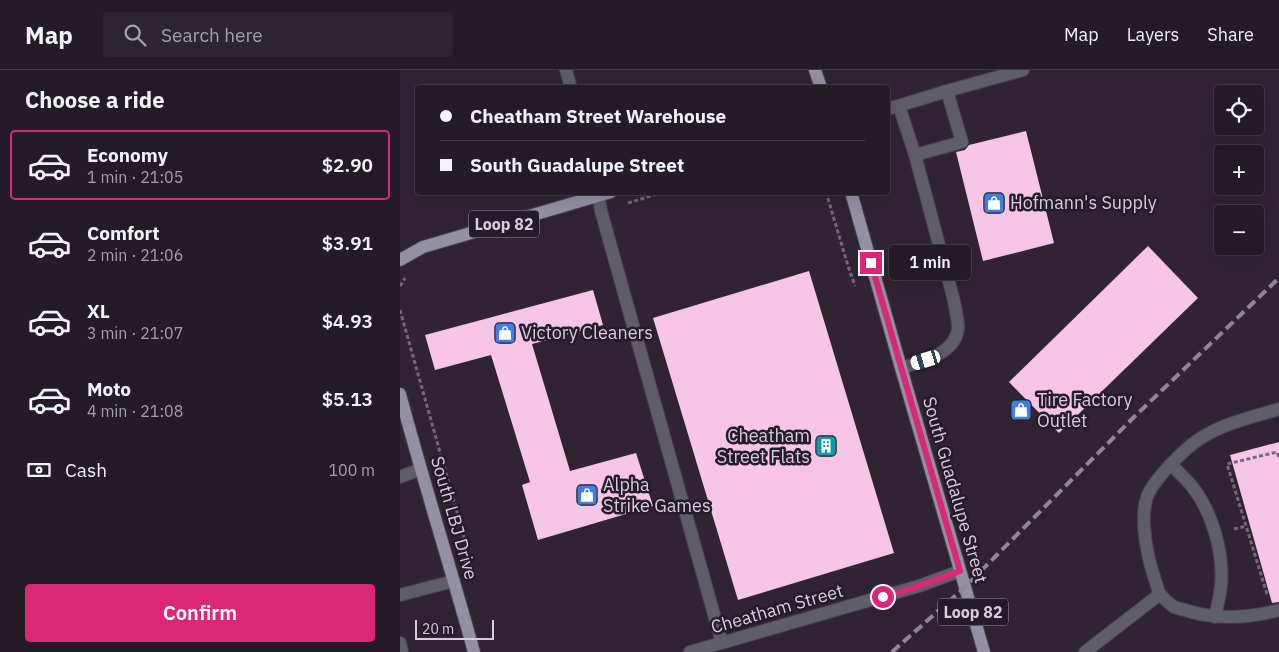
<!DOCTYPE html>
<html lang="en">
<head>
<meta charset="utf-8">
<style>
	body { margin:0; font-family:"IBM Plex Sans",sans-serif; background:#2c242e; color:#f1f3f6; height:100vh; display:flex; flex-direction:column; font-size:19px; white-space:nowrap }
	* { box-sizing:border-box; margin:0 }
	p { font-size:16px; color:#a3a1a7 }
	.icon { flex:none; width:28px; height:28px; fill:none; stroke:currentColor; stroke-width:2; stroke-linecap:round; stroke-linejoin:round }
	.map { position:relative; flex:1; overflow:hidden }
	.drawer { display:flex; flex-direction:column; background:#241b26; width:400px }
	.drawer>* { flex:none }
	.hud { position:absolute; left:15px; top:15px; width:475px; height:110px; border-radius:5px; box-shadow:0 5px 20px #0002,0 0 0 1px #413943; display:grid; align-content:center; height:110px; padding:0 25px; background:#241b26 }
	.fabs { position:absolute; left:814px; top:15px; display:grid; gap:10px }
	.fabs a { display:grid; place-items:center; width:50px; height:50px; border-radius:5px; background:#241b26; box-shadow:0 5px 20px #0002,0 0 0 1px #413943; font-size:25px }
	.scale { position:absolute; left:15px; bottom:12px; width:79px; box-sizing:border-box; padding-left:5px; border:2px solid #d6cfd9; border-top:0; font-size:14px; line-height:18px; white-space:nowrap; color:#d6cfd9; -webkit-text-stroke:4px #261b29; paint-order:stroke }
	.end { position:absolute; width:22px; height:22px; margin:-11px; border:6px solid #db2777; background:#fff; box-shadow:0 0 0 2px #fff }
	.from { border-radius:50% }
	.bubble { position:absolute; height:35px; border-radius:5px; background:#241b26; box-shadow:0 5px 20px #0002,0 0 0 1px #413943; font-size:16px; font-weight:600; line-height:35px; text-align:center }
	.car { position:absolute; width:15px; height:30px; margin:-15px -8px; border-radius:6px; box-shadow:0 0 4px 1px #0007; background:linear-gradient(#fff 24%,#345 0 40%,#fff 0 76%,#345 0 86%,#fff 0) }
	.hud b { display:flex; align-items:center; gap:18px; height:48px; font-size:19px }
	.hud b+b { border-top:1px solid #413943 }
	.hud i { width:12px; height:12px; background:#f1f3f6 }
	ul { padding:0; list-style:none }
	li { display:flex; align-items:center; gap:15px; height:70px; margin:0 10px 8px; padding:0 15px; border:2px solid transparent; border-radius:5px }
	li div { flex:1 }
	li b { display:block; font-size:19px }
	li em { font-style:normal; font-weight:600 }
	li.current { border-color:#db2777 }
	li>.icon { width:45px; height:45px; stroke-width:1.5 }
	h2 { padding:0 25px; font-size:22px; line-height:60px }
	.pay { display:flex; align-items:center; gap:12px; height:55px; padding:0 25px; font-size:19px }
	.pay p { margin-inline-start:auto }
	.primary-button { display:flex; gap:10px; margin-top:auto; padding:10px 25px }
	.primary-button a { flex:1; height:58px; border-radius:5px; background:#db2777; color:#fff; font-size:20px; font-weight:600; line-height:58px; text-align:center }
	header { display:flex; align-items:center; gap:30px; box-sizing:border-box; height:70px; padding:0 25px; background:#241b26; border-bottom:1px solid #413943 }
	header strong { font-size:24px }
	nav { display:flex; gap:28px; margin-inline-start:auto; font-size:18px }
	.search { width:350px; height:45px; background:#2c242e; display:flex; align-items:center; gap:12px; box-sizing:border-box; padding:0 18px; border-radius:5px; color:#a3a1a7; font-size:19px }
	main { display:flex; flex:1; min-height:0 }
	.map>svg:first-child { display:block }
	.building { fill:#f7c5e5 }
	.lines { fill:none; stroke-linecap:round; stroke-linejoin:round }
	.service-casing { stroke:#4b3f4e; stroke-width:14 }
	.minor-casing { stroke:#4b3f4e; stroke-width:14 }
	.tertiary-casing { stroke:#4b3f4e; stroke-width:14 }
	.primary-casing { stroke:#4b3f4e; stroke-width:14 }
	.path { stroke:#746a77; stroke-width:3; stroke-dasharray:4 2.5; stroke-linecap:butt }
	.service { stroke:#5f5d66; stroke-width:12 }
	.minor { stroke:#5f5d66; stroke-width:12 }
	.tertiary { stroke:#5f5d66; stroke-width:12 }
	.primary { stroke:#9390a1; stroke-width:12 }
	.rail { stroke:#908793; stroke-width:4; stroke-dasharray:10 5; stroke-linecap:butt }
	.route { stroke:#db2777; stroke-width:6 }
	.labels { text-anchor:middle; stroke-width:5; stroke-linejoin:round; paint-order:stroke }
	.shield { fill:#261b29; stroke:#a199a4; stroke-width:1 }
	.shield-label { font-size:16px; font-weight:bold; fill:#d6cfd9 }
	.poi-label { font-size:18px; fill:#d6cfd9; stroke:#261b29; text-anchor:start }
	.street-label { font-size:18px; fill:#d6cfd9; stroke:#261b29 }
</style>
</head>
<body>
<header>
<strong>Map</strong>
<div class="search"><svg class="icon" aria-label="search" viewBox="0 0 24 24"><circle cx="10" cy="10" r="6"/><path d="M15 15l6 6"/></svg>Search here</div>
<nav><a>Map</a><a>Layers</a><a>Share</a></nav>
</header>
<main>
<section class="drawer">
<h2>Choose a ride</h2>
<ul>
<li class="current"><svg class="icon" aria-label="car" viewBox="0 0 24 24"><path d="M5 17H2v-5l4-1 3-4h7l3 4 3 1v5h-3M9 17h6M6 11h13"/><circle cx="7" cy="17" r="2"/><circle cx="17" cy="17" r="2"/></svg><div><b>Economy</b><p>1 min · 21:05</p></div><em>$2.90</em></li>
<li><svg class="icon" aria-label="car" viewBox="0 0 24 24"><path d="M5 17H2v-5l4-1 3-4h7l3 4 3 1v5h-3M9 17h6M6 11h13"/><circle cx="7" cy="17" r="2"/><circle cx="17" cy="17" r="2"/></svg><div><b>Comfort</b><p>2 min · 21:06</p></div><em>$3.91</em></li>
<li><svg class="icon" aria-label="car" viewBox="0 0 24 24"><path d="M5 17H2v-5l4-1 3-4h7l3 4 3 1v5h-3M9 17h6M6 11h13"/><circle cx="7" cy="17" r="2"/><circle cx="17" cy="17" r="2"/></svg><div><b>XL</b><p>3 min · 21:07</p></div><em>$4.93</em></li>
<li><svg class="icon" aria-label="car" viewBox="0 0 24 24"><path d="M5 17H2v-5l4-1 3-4h7l3 4 3 1v5h-3M9 17h6M6 11h13"/><circle cx="7" cy="17" r="2"/><circle cx="17" cy="17" r="2"/></svg><div><b>Moto</b><p>4 min · 21:08</p></div><em>$5.13</em></li>
</ul>
<div class="pay"><svg class="icon" aria-label="cash" viewBox="0 0 24 24"><path d="M3 7h18v10H3z"/><circle cx="12" cy="12" r="2"/></svg>Cash<p>100 m</p></div>
<div class="primary-button"><a>Confirm</a></div>
</section>
<div class="map">
<svg width="879" height="582" viewBox="0 0 879 582">
	<rect width="100%" height="100%" fill="#302433"/>
	<!-- building -->
	<g class="building">
		<path d="M626,61L654,173L583,191L556,82L565,80L569,75Z"/>
		<path d="M748,176L798,228L659,363L609,312Z"/>
		<path d="M409,201L494,483L338,530L253,248Z"/>
		<path d="M193,220L203,255L132,274L170,401L236,383L253,436L138,470L122,415L130,412L91,285L35,300L25,265Z"/>
		<path d="M879,372V532L872,533L830,385Z"/>
	</g>
	<g class="lines">
		<!-- service casing -->
		<g class="service-casing">
			<g id="service">
				<path d="M166,0L171,18"/>
				<path d="M499,36L515,85L553,227C555,237 558,247 558,258C556,284 521,292 501,298"/>
				<path d="M515,85L562,72L547,21"/>
				<path d="M198,122L201,141L322,573"/>
				<path d="M879,339C852,347 825,353 801,368C786,377 753,410 747,427C739,450 748,490 756,513C757,516 758,521 760,524C763,528 770,534 774,537C777,538 781,539 785,540C815,550 849,548 879,540"/>
				<path d="M771,394C777,401 784,407 790,414C812,440 824,482 821,516C820,526 817,537 815,547"/>
				<path d="M0,407L21,399"/>
				<path d="M0,525L54,511"/>
				<path d="M0,573L2,582"/>
				<path d="M685,582L760,524"/>
			</g>
		</g>
		<!-- minor casing -->
		<g class="minor-casing">
			<path id="minor" d="M488,39L547,21L623,0"/>
		</g>
		<!-- tertiary casing -->
		<g class="tertiary-casing">
			<path id="tertiary" d="M290,582L519,516L560,501"/>
		</g>
		<!-- primary casing -->
		<g class="primary-casing">
			<g id="primary">
				<path d="M415,0L421,18"/>
				<path d="M451,122L501,298L584,582"/>
				<path d="M0,190L23,177L211,122"/>
				<path d="M0,324C23,410 50,496 74,582"/>
			</g>
		</g>
		<!-- path -->
		<g class="path">
			<path d="M426,122L448,196L455,216"/>
			<path d="M228,133L264,122"/>
			<path d="M0,216L5,208"/>
			<path d="M0,240L67,478"/>
			<path d="M834,459L846,456"/>
			<path d="M867,524L827,394L877,382L879,388"/>
		</g>
		<!-- service -->
		<use href="#service" class="service"/>
		<!-- minor -->
		<use href="#minor" class="minor"/>
		<!-- tertiary -->
		<use href="#tertiary" class="tertiary"/>
		<!-- primary -->
		<use href="#primary" class="primary"/>
		<!-- rail -->
		<path class="rail" d="M492,582L565,517L733,348L879,208"/>
	</g>
	<g class="lines">
		<!-- route -->
		<path class="route" d="M471,193L560,501L519,516L483,527"/>
	</g>
	<!-- icons -->
	<defs>
		<g id="shop-square" transform="scale(1.125)"><rect x="-9" y="-9" width="18" height="18" rx="4" fill="#3f7fe0" stroke="#261b29"/><path d="M-5-2.5h2.3a2.7 3.5 0 0 1 5.4 0H5L5.5 6h-11ZM-1.5-2.5h3a1.5 2.3 0 0 0-3 0Z" fill="#fff"/></g>
		<g id="building-square" transform="scale(1.125)"><rect x="-9" y="-9" width="18" height="18" rx="4" fill="#0f9aa8" stroke="#261b29"/><path d="M-4-6H4V6H1V3H-1V6H-4ZM-2.5-4.3h1.7v1.8h-1.7ZM.8-4.3h1.7v1.8H.8ZM-2.5-1h1.7V.8h-1.7ZM.8-1h1.7V.8H.8Z" fill="#fff"/></g>
	</defs>
	<g fill-rule="evenodd">
		<use href="#shop-square" x="594" y="133"/>
		<use href="#shop-square" x="105" y="263"/>
		<use href="#shop-square" x="621" y="340"/>
		<use href="#building-square" x="426" y="376"/>
		<use href="#shop-square" x="187" y="425"/>
	</g>
	<g class="labels">
		<!-- shield labels -->
		<g class="shield">
			<rect x="69" y="140.5" width="70" height="27" rx="4"/>
			<rect x="538" y="528.5" width="70" height="27" rx="4"/>
		</g>
		<g class="shield-label">
			<text x="104" y="160">Loop 82</text>
			<text x="573" y="548">Loop 82</text>
		</g>
		<!-- poi labels -->
		<g class="poi-label">
			<text x="610" y="139">Hofmann's Supply</text>
			<text x="121" y="269">Victory Cleaners</text>
			<text x="637" y="336">Tire Factory<tspan x="637" dy="21">Outlet</tspan></text>
			<text x="410" y="372" text-anchor="end">Cheatham<tspan x="410" dy="21">Street Flats</tspan></text>
			<text x="203" y="421">Alpha<tspan x="203" dy="21">Strike Games</tspan></text>
		</g>
		<!-- street labels -->
		<g class="street-label">
			<text transform="translate(555 420) rotate(74)" y="6">South Guadalupe Street</text>
			<text transform="translate(54 448) rotate(74)" y="6">South LBJ Drive</text>
			<text transform="translate(377 539) rotate(-16)" y="6">Cheatham Street</text>
		</g>
	</g>
</svg>
<div class="fabs">
<a><svg class="icon" aria-label="locate" viewBox="0 0 24 24"><circle cx="12" cy="12" r="6"/><path d="M12 2v4M12 18v4M2 12h4M18 12h4"/></svg></a>
<a>+</a>
<a>−</a>
</div>
<div class="scale">20 m</div>
<i class="end from" style="left:483px;top:527px"></i>
<i class="end" style="left:471px;top:193px"></i>
<div class="bubble" style="left:489px;top:175px;width:82px">1 min</div>
<i class="car" style="left:526px;top:290px;rotate:253deg"></i>
<div class="hud">
<b><i class="from"></i>Cheatham Street Warehouse</b>
<b><i></i>South Guadalupe Street</b>
</div>
</div>
</main>
</body>
</html>
